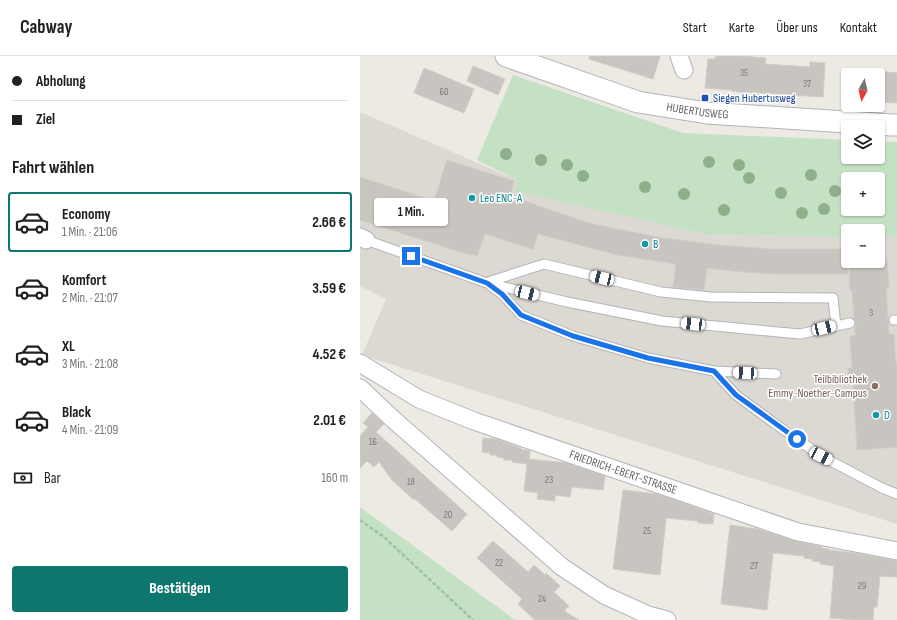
<!DOCTYPE html>
<html lang="de">
<head>
<meta charset="utf-8">
<style>
	body { margin:0; font-family:"Sofia Sans Condensed",sans-serif; background:#f2f2f2; color:#202124; height:100vh; display:flex; flex-direction:column; font-size:15px; white-space:nowrap }
	* { box-sizing:border-box; margin:0 }
	p { font-size:13px; color:#757577 }
	.icon { flex:none; width:22px; height:22px; fill:none; stroke:currentColor; stroke-width:2; stroke-linecap:round; stroke-linejoin:round }
	.map { position:relative; flex:1; overflow:hidden }
	.details { display:flex; flex-direction:column; background:#fff; width:360px }
	.details>* { flex:none }
	.banner { display:grid; align-content:center; height:88px; padding:0 12px; background:#fff }
	.needle { width:26px; rotate:188deg }
	.controls { position:absolute; left:481px; top:12px; display:grid; gap:8px }
	.controls a { display:grid; place-items:center; width:44px; height:44px; border-radius:4px; background:#fff; box-shadow:0 1px 3px #0004; font-size:20px }
	.end { position:absolute; width:18px; height:18px; margin:-9px; border:5px solid #1a73e8; background:#fff; box-shadow:0 0 0 2px #fff }
	.from { border-radius:50% }
	.bubble { position:absolute; height:28px; border-radius:4px; background:#fff; box-shadow:0 1px 3px #0004; font-size:13px; font-weight:700; line-height:28px; text-align:center }
	.car { position:absolute; width:12px; height:24px; margin:-12px -6px; border-radius:5px; box-shadow:0 0 3px 1px #0007; background:linear-gradient(#fff 24%,#345 0 40%,#fff 0 76%,#345 0 86%,#fff 0) }
	.banner b { display:flex; align-items:center; gap:14px; height:38px; font-size:15px }
	.banner b+b { border-top:1px solid #e0e0e0 }
	.banner i { width:10px; height:10px; background:#202124 }
	ul { padding:0; list-style:none }
	li { display:flex; align-items:center; gap:12px; height:60px; margin:0 8px 6px; padding:0 4px; border:2px solid transparent; border-radius:4px }
	li div { flex:1 }
	li b { display:block; font-size:15px }
	li em { font-style:normal; font-weight:700 }
	li.current { border-color:#0f766e }
	li>.icon { width:36px; height:36px; stroke-width:1.5 }
	h2 { padding:0 12px; font-size:18px; line-height:48px }
	.pay { display:flex; align-items:center; gap:10px; height:44px; padding:0 12px; font-size:15px }
	.pay p { margin-inline-start:auto }
	.cta { display:flex; gap:8px; margin-top:auto; padding:8px 12px }
	.cta a { flex:1; height:46px; border-radius:4px; background:#0f766e; color:#fff; font-size:16px; font-weight:700; line-height:46px; text-align:center }
	header { display:flex; align-items:center; gap:24px; box-sizing:border-box; height:56px; padding:0 20px; background:#fff; border-bottom:1px solid #e0e0e0 }
	header strong { font-size:19px }
	nav { display:flex; gap:22px; margin-inline-start:auto; font-size:14px }
	main { display:flex; flex:1; min-height:0 }
	.map>svg:first-child { display:block }
	.education { fill:#dcd9d3 }
	.green { fill:#c5e1c4; fill-rule:evenodd }
	.building { fill:#c8c5c1; stroke:#d1ccc4 }
	.lines { fill:none; stroke-linecap:round; stroke-linejoin:round }
	.service-casing { stroke:#b2b4b8; stroke-width:11 }
	.minor-casing { stroke:#b2b4b8; stroke-width:19 }
	.tertiary-casing { stroke:#b2b4b8; stroke-width:23 }
	.path { stroke:#9ec1a7; stroke-width:2.5; stroke-dasharray:4 2; stroke-linecap:butt }
	.service { stroke:#fff; stroke-width:9 }
	.minor { stroke:#fff; stroke-width:17 }
	.tertiary { stroke:#fff; stroke-width:21 }
	.tree { fill:#8eaf8a }
	.route { stroke:#1a73e8; stroke-width:5 }
	.transit-dot { fill:#1a4fb4; stroke:#fff; stroke-width:1.5 }
	.culture-dot { fill:#0f9aa8; stroke:#fff; stroke-width:1.5 }
	.education-dot { fill:#8d6e63; stroke:#fff; stroke-width:1.5 }
	.labels { text-anchor:middle; stroke-width:3; stroke-linejoin:round; paint-order:stroke }
	.number-label { font-size:10px; fill:#77787a }
	.transit-label { font-size:12px; fill:#164399; stroke:#fff; text-anchor:start }
	.street-label { font-size:12px; fill:#5c5f63; stroke:#fff }
	.culture-label { font-size:12px; fill:#0d838f; stroke:#fff; text-anchor:start }
	.education-label { font-size:12px; fill:#785e54; stroke:#fff; text-anchor:end }
</style>
</head>
<body>
<header>
<strong>Cabway</strong>
<nav><a>Start</a><a>Karte</a><a>Über uns</a><a>Kontakt</a></nav>
</header>
<main>
<section class="details">
<div class="banner">
<b><i class="from"></i>Abholung</b>
<b><i></i>Ziel</b>
</div>
<h2>Fahrt wählen</h2>
<ul>
<li class="current"><svg class="icon" aria-label="car" viewBox="0 0 24 24"><path d="M5 17H2v-5l4-1 3-4h7l3 4 3 1v5h-3M9 17h6M6 11h13"/><circle cx="7" cy="17" r="2"/><circle cx="17" cy="17" r="2"/></svg><div><b>Economy</b><p>1 Min. · 21:06</p></div><em>2.66 €</em></li>
<li><svg class="icon" aria-label="car" viewBox="0 0 24 24"><path d="M5 17H2v-5l4-1 3-4h7l3 4 3 1v5h-3M9 17h6M6 11h13"/><circle cx="7" cy="17" r="2"/><circle cx="17" cy="17" r="2"/></svg><div><b>Komfort</b><p>2 Min. · 21:07</p></div><em>3.59 €</em></li>
<li><svg class="icon" aria-label="car" viewBox="0 0 24 24"><path d="M5 17H2v-5l4-1 3-4h7l3 4 3 1v5h-3M9 17h6M6 11h13"/><circle cx="7" cy="17" r="2"/><circle cx="17" cy="17" r="2"/></svg><div><b>XL</b><p>3 Min. · 21:08</p></div><em>4.52 €</em></li>
<li><svg class="icon" aria-label="car" viewBox="0 0 24 24"><path d="M5 17H2v-5l4-1 3-4h7l3 4 3 1v5h-3M9 17h6M6 11h13"/><circle cx="7" cy="17" r="2"/><circle cx="17" cy="17" r="2"/></svg><div><b>Black</b><p>4 Min. · 21:09</p></div><em>2.01 €</em></li>
</ul>
<div class="pay"><svg class="icon" aria-label="cash" viewBox="0 0 24 24"><path d="M3 7h18v10H3z"/><circle cx="12" cy="12" r="2"/></svg>Bar<p>160 m</p></div>
<div class="cta"><a>Bestätigen</a></div>
</section>
<div class="map">
<svg width="537" height="564" viewBox="0 0 537 564">
	<rect width="100%" height="100%" fill="#edeae4"/>
	<!-- education -->
	<path class="education" d="M0,56L157,124L154,134L345,178L488,181V205H518V182L537,180V468L2,299L26,243L0,230Z"/>
	<!-- green -->
	<g class="green">
		<path d="M153,19L323,77L488,84V101H518V85L537,86V180L518,182V175H488V181L345,178L154,135L157,124L117,104ZM488,123H518V153H488Z"/>
		<path d="M0,451L155,564H0Z"/>
	</g>
	<!-- building -->
	<g class="building">
		<path d="M229,0H300L293,23L229,3Z"/>
		<path d="M356,0H380L406,2L405,8L450,11V6L465,7L463,41L386,36V37L372,35V34L345,32L348,3H355Z"/>
		<path d="M113,10L145,23L138,39L107,25Z"/>
		<path d="M64,12L114,33L104,57L54,37Z"/>
		<path d="M519,15L537,17V47L518,46Z"/>
		<path d="M87,104L154,125L150,140L232,168L303,182L358,189L410,193H488V218H414L382,216L347,212L344,234L313,231L316,208L258,199L178,178L173,193L125,178L117,200L111,198L110,199L0,164V121L74,145Z"/>
		<path d="M489,205H527L529,232H526L529,278H534L536,307H537V391L497,394L493,326H489L488,312H492L490,280H495V270L496,266L494,263L492,234H490Z"/>
		<path d="M12,357L24,368L16,376L107,458L92,475L55,443L54,444L32,424L19,406L14,411L7,405L0,412V380L8,371L3,367Z"/>
		<path d="M123,382L135,383L161,392V393L170,395L169,403L207,407L245,420L243,434L212,431L210,441L195,439V445L177,443L178,437L164,435L167,408L152,406V404H144V402L137,401V399H130V397L122,396Z"/>
		<path d="M263,434L297,438L354,458L353,468L338,467V465L306,462L300,519L253,513Z"/>
		<path d="M370,469L397,473L435,485L462,491L461,492L469,493V494L494,497L537,505V521L520,520L517,551H514L513,564H494L470,562L474,510L460,508V506L452,505V503L444,502V500L413,497L407,554L361,548Z"/>
		<path d="M133,485L168,516L174,509L185,519L186,517L200,530L194,536L209,550L204,555L219,564H175L158,548L162,543L117,502Z"/>
	</g>
	<g class="lines">
		<!-- service casing -->
		<g class="service-casing">
			<g id="service">
				<path d="M6,184L127,227L207,246L302,265L440,278L490,267"/>
				<path d="M128,226L184,208L301,236L351,241L473,242L476,270"/>
				<path d="M131,230L142,238L161,259L213,280L288,302L354,315L416,318"/>
				<path d="M534,264H537"/>
				<path d="M354,315L376,339L414,367L461,400L522,432L537,438"/>
			</g>
		</g>
		<!-- minor casing -->
		<g class="minor-casing">
			<g id="minor">
				<path d="M319,0L324,14"/>
				<path d="M0,181L6,184"/>
				<path id="s1" d="M0,307L59,343L114,365L438,476L537,495"/>
				<path d="M0,332L35,365L202,511L244,539L288,559L307,564"/>
			</g>
		</g>
		<!-- tertiary casing -->
		<g class="tertiary-casing">
			<g id="tertiary">
				<path id="s2" d="M146,0L278,46L347,57L532,69H537"/>
			</g>
		</g>
		<!-- path -->
		<path class="path" d="M0,464L24,481L113,564"/>
		<!-- service -->
		<use href="#service" class="service"/>
		<!-- minor -->
		<use href="#minor" class="minor"/>
		<!-- tertiary -->
		<use href="#tertiary" class="tertiary"/>
	</g>
	<!-- trees -->
	<g class="tree">
		<circle cx="146" cy="98" r="6"/>
		<circle cx="181" cy="104" r="6"/>
		<circle cx="349" cy="106" r="6"/>
		<circle cx="207" cy="109" r="6"/>
		<circle cx="379" cy="109" r="6"/>
		<circle cx="451" cy="119" r="6"/>
		<circle cx="223" cy="120" r="6"/>
		<circle cx="389" cy="122" r="6"/>
		<circle cx="285" cy="131" r="6"/>
		<circle cx="475" cy="135" r="6"/>
		<circle cx="421" cy="137" r="6"/>
		<circle cx="324" cy="138" r="6"/>
		<circle cx="464" cy="153" r="6"/>
		<circle cx="364" cy="154" r="6"/>
		<circle cx="442" cy="157" r="6"/>
	</g>
	<g class="lines">
		<!-- route -->
		<path class="route" d="M51,200L127,227L142,238L161,259L213,280L288,302L354,315L376,339L437,383"/>
	</g>
	<!-- markers -->
	<rect class="transit-dot" x="341" y="38" width="8" height="8" rx="2"/>
	<g class="culture-dot">
		<circle cx="112" cy="142" r="4"/>
		<circle cx="285" cy="188" r="4"/>
		<circle cx="516" cy="359" r="4"/>
	</g>
	<circle class="education-dot" cx="515" cy="330" r="4"/>
	<g class="labels">
		<!-- number labels -->
		<g class="number-label">
			<text x="384" y="20">35</text>
			<text x="447" y="31">37</text>
			<text x="84" y="39">60</text>
			<text x="511" y="260">3</text>
			<text x="13" y="389">16</text>
			<text x="189" y="427">23</text>
			<text x="51" y="429">18</text>
			<text x="88" y="462">20</text>
			<text x="287" y="478">25</text>
			<text x="139" y="510">22</text>
			<text x="394" y="513">27</text>
			<text x="502" y="533">29</text>
			<text x="182" y="546">24</text>
		</g>
		<!-- transit labels -->
		<g class="transit-label">
			<text x="353" y="46">Siegen Hubertusweg</text>
		</g>
		<!-- street labels -->
		<g class="street-label">
			<text dy="4" stroke="none"><textPath href="#s2" startOffset="200">HUBERTUSWEG</textPath></text>
			<text dy="4" stroke="none"><textPath href="#s1" startOffset="286">FRIEDRICH-EBERT-STRASSE</textPath></text>
		</g>
		<!-- culture labels -->
		<g class="culture-label">
			<text x="120" y="146">Leo ENC-A</text>
			<text x="293" y="192">B</text>
			<text x="524" y="363">D</text>
		</g>
		<!-- education labels -->
		<g class="education-label">
			<text x="507" y="327">Teilbibliothek<tspan x="507" dy="14">Emmy-Noether-Campus</tspan></text>
		</g>
	</g>
</svg>
<div class="controls">
<a><svg class="needle" viewBox="-14 -14 28 28"><path d="M0-13l5 13h-10z" fill="#e53935"/><path d="M0 13l5-13h-10z" fill="#757577"/></svg></a>
<a><svg class="icon" aria-label="layers" viewBox="0 0 24 24"><path d="M12 4l9 5-9 5-9-5zM3 14l9 5 9-5"/></svg></a>
<a>+</a>
<a>−</a>
</div>
<i class="end from" style="left:437px;top:383px"></i>
<i class="end" style="left:51px;top:200px"></i>
<div class="bubble" style="left:14px;top:142px;width:74px">1 Min.</div>
<i class="car" style="left:242px;top:222px;rotate:283deg"></i>
<i class="car" style="left:167px;top:237px;rotate:103deg"></i>
<i class="car" style="left:333px;top:268px;rotate:276deg"></i>
<i class="car" style="left:464px;top:272px;rotate:77deg"></i>
<i class="car" style="left:385px;top:317px;rotate:273deg"></i>
<i class="car" style="left:461px;top:400px;rotate:117deg"></i>
</div>
</main>
</body>
</html>
